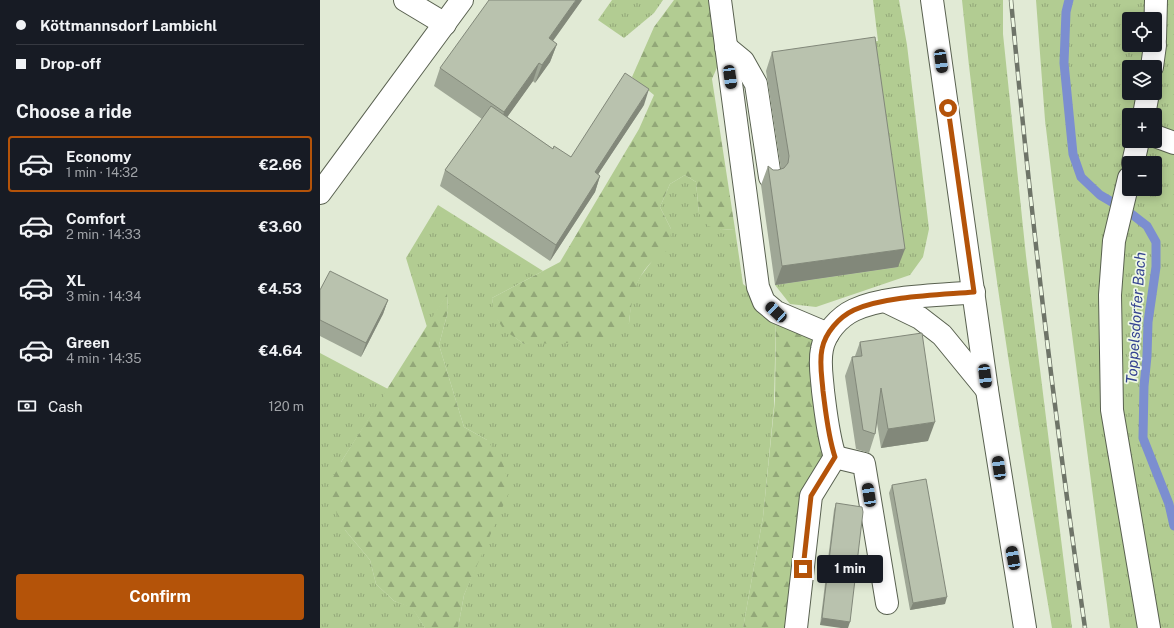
<!DOCTYPE html>
<html lang="en">
<head>
<meta charset="utf-8">
<style>
	body { margin:0; font-family:"Public Sans",sans-serif; background:#20242c; color:#f1f3f6; height:100vh; display:flex; flex-direction:column; font-size:15px; white-space:nowrap }
	* { box-sizing:border-box; margin:0 }
	p { font-size:13px; color:#9ea1a6 }
	.icon { flex:none; width:22px; height:22px; fill:none; stroke:currentColor; stroke-width:2; stroke-linecap:round; stroke-linejoin:round }
	.map { position:relative; flex:1; overflow:hidden }
	.drawer { display:flex; flex-direction:column; background:#171b24; width:320px }
	.drawer>* { flex:none }
	.banner { display:grid; align-content:center; height:88px; padding:0 16px; background:#171b24 }
	.buttons { position:absolute; left:802px; top:12px; display:grid; gap:8px }
	.buttons a { display:grid; place-items:center; width:40px; height:40px; border-radius:4px; background:#171b24; box-shadow:0 2px 10px #0003; font-size:20px }
	.end { position:absolute; width:18px; height:18px; margin:-9px; border:5px solid #b45309; background:#fff; box-shadow:0 0 0 2px #fff }
	.from { border-radius:50% }
	.bubble { position:absolute; height:28px; border-radius:4px; background:#171b24; box-shadow:0 2px 10px #0003; font-size:13px; font-weight:700; line-height:28px; text-align:center }
	.car { position:absolute; width:12px; height:24px; margin:-12px -6px; border-radius:5px; box-shadow:0 0 3px 1px #0007; background:linear-gradient(#222 24%,#8ab4d8 0 40%,#222 0 76%,#8ab4d8 0 86%,#222 0) }
	.banner b { display:flex; align-items:center; gap:14px; height:38px; font-size:15px }
	.banner b+b { border-top:1px solid #363941 }
	.banner i { width:10px; height:10px; background:#f1f3f6 }
	ul { padding:0; list-style:none }
	li { display:flex; align-items:center; gap:12px; height:56px; margin:0 8px 6px; padding:0 8px; border:2px solid transparent; border-radius:4px }
	li div { flex:1 }
	li b { display:block; font-size:15px }
	li em { font-style:normal; font-weight:700 }
	li.active { border-color:#b45309 }
	li>.icon { width:36px; height:36px; stroke-width:1.5 }
	h2 { padding:0 16px; font-size:18px; line-height:48px }
	.pay { display:flex; align-items:center; gap:10px; height:44px; padding:0 16px; font-size:15px }
	.pay p { margin-inline-start:auto }
	.primary-button { display:flex; gap:8px; margin-top:auto; padding:8px 16px }
	.primary-button a { flex:1; height:46px; border-radius:4px; background:#b45309; color:#fff; font-size:16px; font-weight:700; line-height:46px; text-align:center }
	main { display:flex; flex:1; min-height:0 }
	.map>svg:first-child { display:block }
	.grass { fill:url(#grass-tufts); fill-rule:evenodd }
	.forest { fill:url(#forest-firs) }
	.lines { fill:none; stroke-linecap:round; stroke-linejoin:round }
	.stream { stroke:#7c8ed0; stroke-width:9 }
	.minor-casing { stroke:#596150; stroke-width:24 }
	.major-casing { stroke:#596150; stroke-width:24 }
	.minor { stroke:#fff; stroke-width:22 }
	.major { stroke:#fff; stroke-width:22 }
	.rail-casing { stroke:#6e7468; stroke-width:4.5 }
	.rail { stroke:#eef8e3; stroke-width:3; stroke-dasharray:9; stroke-linecap:butt }
	.wall { fill:#9fa796 }
	.shaded-wall { fill:#82887a }
	.building { fill:#b9c2ae; stroke:#82887a }
	.route { stroke:#b45309; stroke-width:5 }
	.labels { text-anchor:middle; stroke-width:3.5; stroke-linejoin:round; paint-order:stroke }
	.water-label { font-size:15px; font-style:italic; fill:#344391; stroke:#eef8e3 }
</style>
</head>
<body>
<main>
<section class="drawer">
<div class="banner">
<b><i class="from"></i>Köttmannsdorf Lambichl</b>
<b><i></i>Drop-off</b>
</div>
<h2>Choose a ride</h2>
<ul>
<li class="active"><svg class="icon" aria-label="car" viewBox="0 0 24 24"><path d="M5 17H2v-5l4-1 3-4h7l3 4 3 1v5h-3M9 17h6M6 11h13"/><circle cx="7" cy="17" r="2"/><circle cx="17" cy="17" r="2"/></svg><div><b>Economy</b><p>1 min · 14:32</p></div><em>€2.66</em></li>
<li><svg class="icon" aria-label="car" viewBox="0 0 24 24"><path d="M5 17H2v-5l4-1 3-4h7l3 4 3 1v5h-3M9 17h6M6 11h13"/><circle cx="7" cy="17" r="2"/><circle cx="17" cy="17" r="2"/></svg><div><b>Comfort</b><p>2 min · 14:33</p></div><em>€3.60</em></li>
<li><svg class="icon" aria-label="car" viewBox="0 0 24 24"><path d="M5 17H2v-5l4-1 3-4h7l3 4 3 1v5h-3M9 17h6M6 11h13"/><circle cx="7" cy="17" r="2"/><circle cx="17" cy="17" r="2"/></svg><div><b>XL</b><p>3 min · 14:34</p></div><em>€4.53</em></li>
<li><svg class="icon" aria-label="car" viewBox="0 0 24 24"><path d="M5 17H2v-5l4-1 3-4h7l3 4 3 1v5h-3M9 17h6M6 11h13"/><circle cx="7" cy="17" r="2"/><circle cx="17" cy="17" r="2"/></svg><div><b>Green</b><p>4 min · 14:35</p></div><em>€4.64</em></li>
</ul>
<div class="pay"><svg class="icon" aria-label="cash" viewBox="0 0 24 24"><path d="M3 7h18v10H3z"/><circle cx="12" cy="12" r="2"/></svg>Cash<p>120 m</p></div>
<div class="primary-button"><a>Confirm</a></div>
</section>
<div class="map">
<svg width="854" height="628" viewBox="0 0 854 628">
	<defs>
		<pattern id="grass-tufts" width="24" height="20" patternUnits="userSpaceOnUse"><rect width="24" height="20" fill="#b2cc92"/><path d="M3 7l-1-3M5 7V3M7 7l1-3M15 17l-1-3M17 17v-4M19 17l1-3" fill="none" stroke="#92a778"/></pattern>
		<pattern id="forest-firs" width="22" height="20" patternUnits="userSpaceOnUse"><rect width="22" height="20" fill="#b2cc92"/><path d="M5 1l3.5 6h-7zM16 11l3.5 6h-7z" fill="#92a778"/></pattern>
	</defs>
	<rect width="100%" height="100%" fill="#e1ead5"/>
	<!-- grass -->
	<g class="grass">
		<path d="M292,0H343L334,13L304,38L278,20Z"/>
		<path d="M553,0H579L587,45L609,229L603,257L590,275L496,307L470,304L455,285L578,267L537,44L558,41Z"/>
		<path d="M642,0H683V34L706,256L752,628H732C697,419 663,210 642,0Z"/>
		<path d="M716,0H854V628H790L733,187L725,120ZM809,19H835V45H809ZM809,67H835V93H809ZM809,115H835V141H809ZM809,163H835V189H809Z"/>
		<path d="M365,175L376,182L379,213L401,230L415,229L423,284L456,312L454,406L443,517L423,628H138L144,595L162,551L167,440L144,427L119,345L128,311L127,295L107,327L86,258L118,205L223,271L172,298C176,324 183,329 204,344L309,323L312,294L320,277L335,257L351,229L340,207L350,184Z"/>
		<path d="M0,353L68,389L21,462L25,530L50,560L56,584L74,601L92,607L105,628H0Z"/>
	</g>
	<!-- forest -->
	<g class="forest">
		<path d="M354,0H400L406,47L392,79L415,229L401,230L388,226L379,213L376,182L365,175L350,184L340,207L351,229L350,249C318,266 313,289 309,323L291,337L246,343L204,344L184,330L174,314L172,298L240,262L319,129L334,95L312,77L334,27Z"/>
		<path d="M127,294L128,311L119,345L144,427L167,440L183,463L190,490L144,595L138,628H105L92,608L74,601L56,584L50,560L25,530L6,491L21,462Z"/>
		<path d="M456,312L508,334L510,442L491,496L476,628H423L443,517L455,400Z"/>
	</g>
	<g class="lines">
		<!-- stream -->
		<path class="stream" d="M749,0L746,12L744,63L753,154L761,177L780,195L809,212L827,226L836,242V267L828,322L827,356L824,386L823,438L849,504L854,526"/>
		<!-- minor casing -->
		<g class="minor-casing">
			<g id="minor">
				<path d="M85,0L125,24"/>
				<path d="M400,0L438,287L444,302L456,312L508,334"/>
				<path d="M835,39L836,0"/>
				<path d="M406,47L423,61L436,84L450,177"/>
				<path d="M832,67L835,45"/>
				<path d="M824,115L828,93"/>
				<path d="M835,136L854,143"/>
				<path d="M813,163L818,141"/>
				<path d="M809,178L794,241L790,295L792,410L829,628"/>
				<path d="M565,301L600,318L622,335L667,390"/>
				<path d="M515,457L544,464L567,603"/>
				<path d="M476,628L491,496L515,457C508,436 506,414 503,391C502,377 499,363 502,349C505,333 519,317 534,310C566,295 619,296 654,292"/>
			</g>
		</g>
		<!-- major casing -->
		<g class="major-casing">
			<g id="major">
				<path d="M612,0L667,390L705,628"/>
				<path d="M0,193L142,0"/>
			</g>
		</g>
		<!-- minor -->
		<use href="#minor" class="minor"/>
		<!-- major -->
		<use href="#major" class="major"/>
		<!-- rail casing -->
		<g class="rail-casing">
			<path id="rail" d="M691,0C710,210 735,419 765,628"/>
		</g>
		<!-- rail -->
		<use href="#rail" class="rail"/>
	</g>
	<!-- wall -->
	<g class="wall">
		<path d="M262,0L233,41L237,44L230,62L215,83L213,81L187,117L233,149L251,157L324,105L278,174L280,176L275,192L230,261L120,186L125,170L162,119L114,86L120,68Z"/>
		<path d="M452,52L578,267L455,285L441,185L448,166L453,170H458L461,169L446,71Z"/>
		<path d="M0,290L68,300L63,314L41,357L0,336Z"/>
		<path d="M540,342L608,441L561,448L557,423L555,434L549,453L536,449L525,376L532,357L535,356Z"/>
		<path d="M572,485L625,604L590,610L569,493Z"/>
		<path d="M516,503L530,622L500,625L514,510Z"/>
	</g>
	<!-- shaded-wall -->
	<g class="shaded-wall">
		<path d="M256,0H262L222,56L229,38Z"/>
		<path d="M237,44L230,62L215,83L222,65Z"/>
		<path d="M219,63L213,81L178,130L184,112Z"/>
		<path d="M329,89L324,105L269,188L275,172Z"/>
		<path d="M280,176L275,192L230,261L236,245Z"/>
		<path d="M585,249L578,267L455,285L462,266Z"/>
		<path d="M68,300L63,314L41,357L46,343Z"/>
		<path d="M615,422L608,441L561,448L568,429Z"/>
		<path d="M627,597L625,604L590,610L593,603Z"/>
		<path d="M502,618L530,622L528,628H521L500,625Z"/>
	</g>
	<!-- building -->
	<g class="building">
		<path d="M169,0H256L229,38L237,44L222,65L219,63L184,112L120,68Z"/>
		<path d="M555,37L585,249L462,266L448,166L453,170H458L464,168L468,163L469,156L452,52Z"/>
		<path d="M305,73L329,89L275,172L280,176L236,245L125,170L171,106L233,149L234,146L251,157Z"/>
		<path d="M10,271L68,300L46,343L0,320V290Z"/>
		<path d="M602,333L615,422L568,429L561,388L555,434L543,430L532,357L542,356L540,342Z"/>
		<path d="M606,479L627,597L593,603L572,485Z"/>
		<path d="M516,503L542,507L543,512L530,622L502,618Z"/>
	</g>
	<g class="lines">
		<!-- route -->
		<path class="route" d="M483,569L491,496L515,457C508,436 506,414 503,391C502,377 499,363 502,349C505,333 519,317 534,310C566,296 619,295 654,292L628,108"/>
	</g>
	<g class="labels">
		<!-- water labels -->
		<g class="water-label">
			<text transform="translate(816 318) rotate(-86)" y="5">Toppelsdorfer Bach</text>
		</g>
	</g>
</svg>
<div class="buttons">
<a><svg class="icon" aria-label="locate" viewBox="0 0 24 24"><circle cx="12" cy="12" r="6"/><path d="M12 2v4M12 18v4M2 12h4M18 12h4"/></svg></a>
<a><svg class="icon" aria-label="layers" viewBox="0 0 24 24"><path d="M12 4l9 5-9 5-9-5zM3 14l9 5 9-5"/></svg></a>
<a>+</a>
<a>−</a>
</div>
<i class="end from" style="left:628px;top:108px"></i>
<i class="end" style="left:483px;top:569px"></i>
<div class="bubble" style="left:497px;top:555px;width:66px">1 min</div>
<i class="car" style="left:621px;top:61px;rotate:172deg"></i>
<i class="car" style="left:410px;top:77px;rotate:172deg"></i>
<i class="car" style="left:456px;top:312px;rotate:313deg"></i>
<i class="car" style="left:665px;top:376px;rotate:173deg"></i>
<i class="car" style="left:679px;top:468px;rotate:352deg"></i>
<i class="car" style="left:549px;top:495px;rotate:351deg"></i>
<i class="car" style="left:693px;top:558px;rotate:350deg"></i>
</div>
</main>
</body>
</html>
